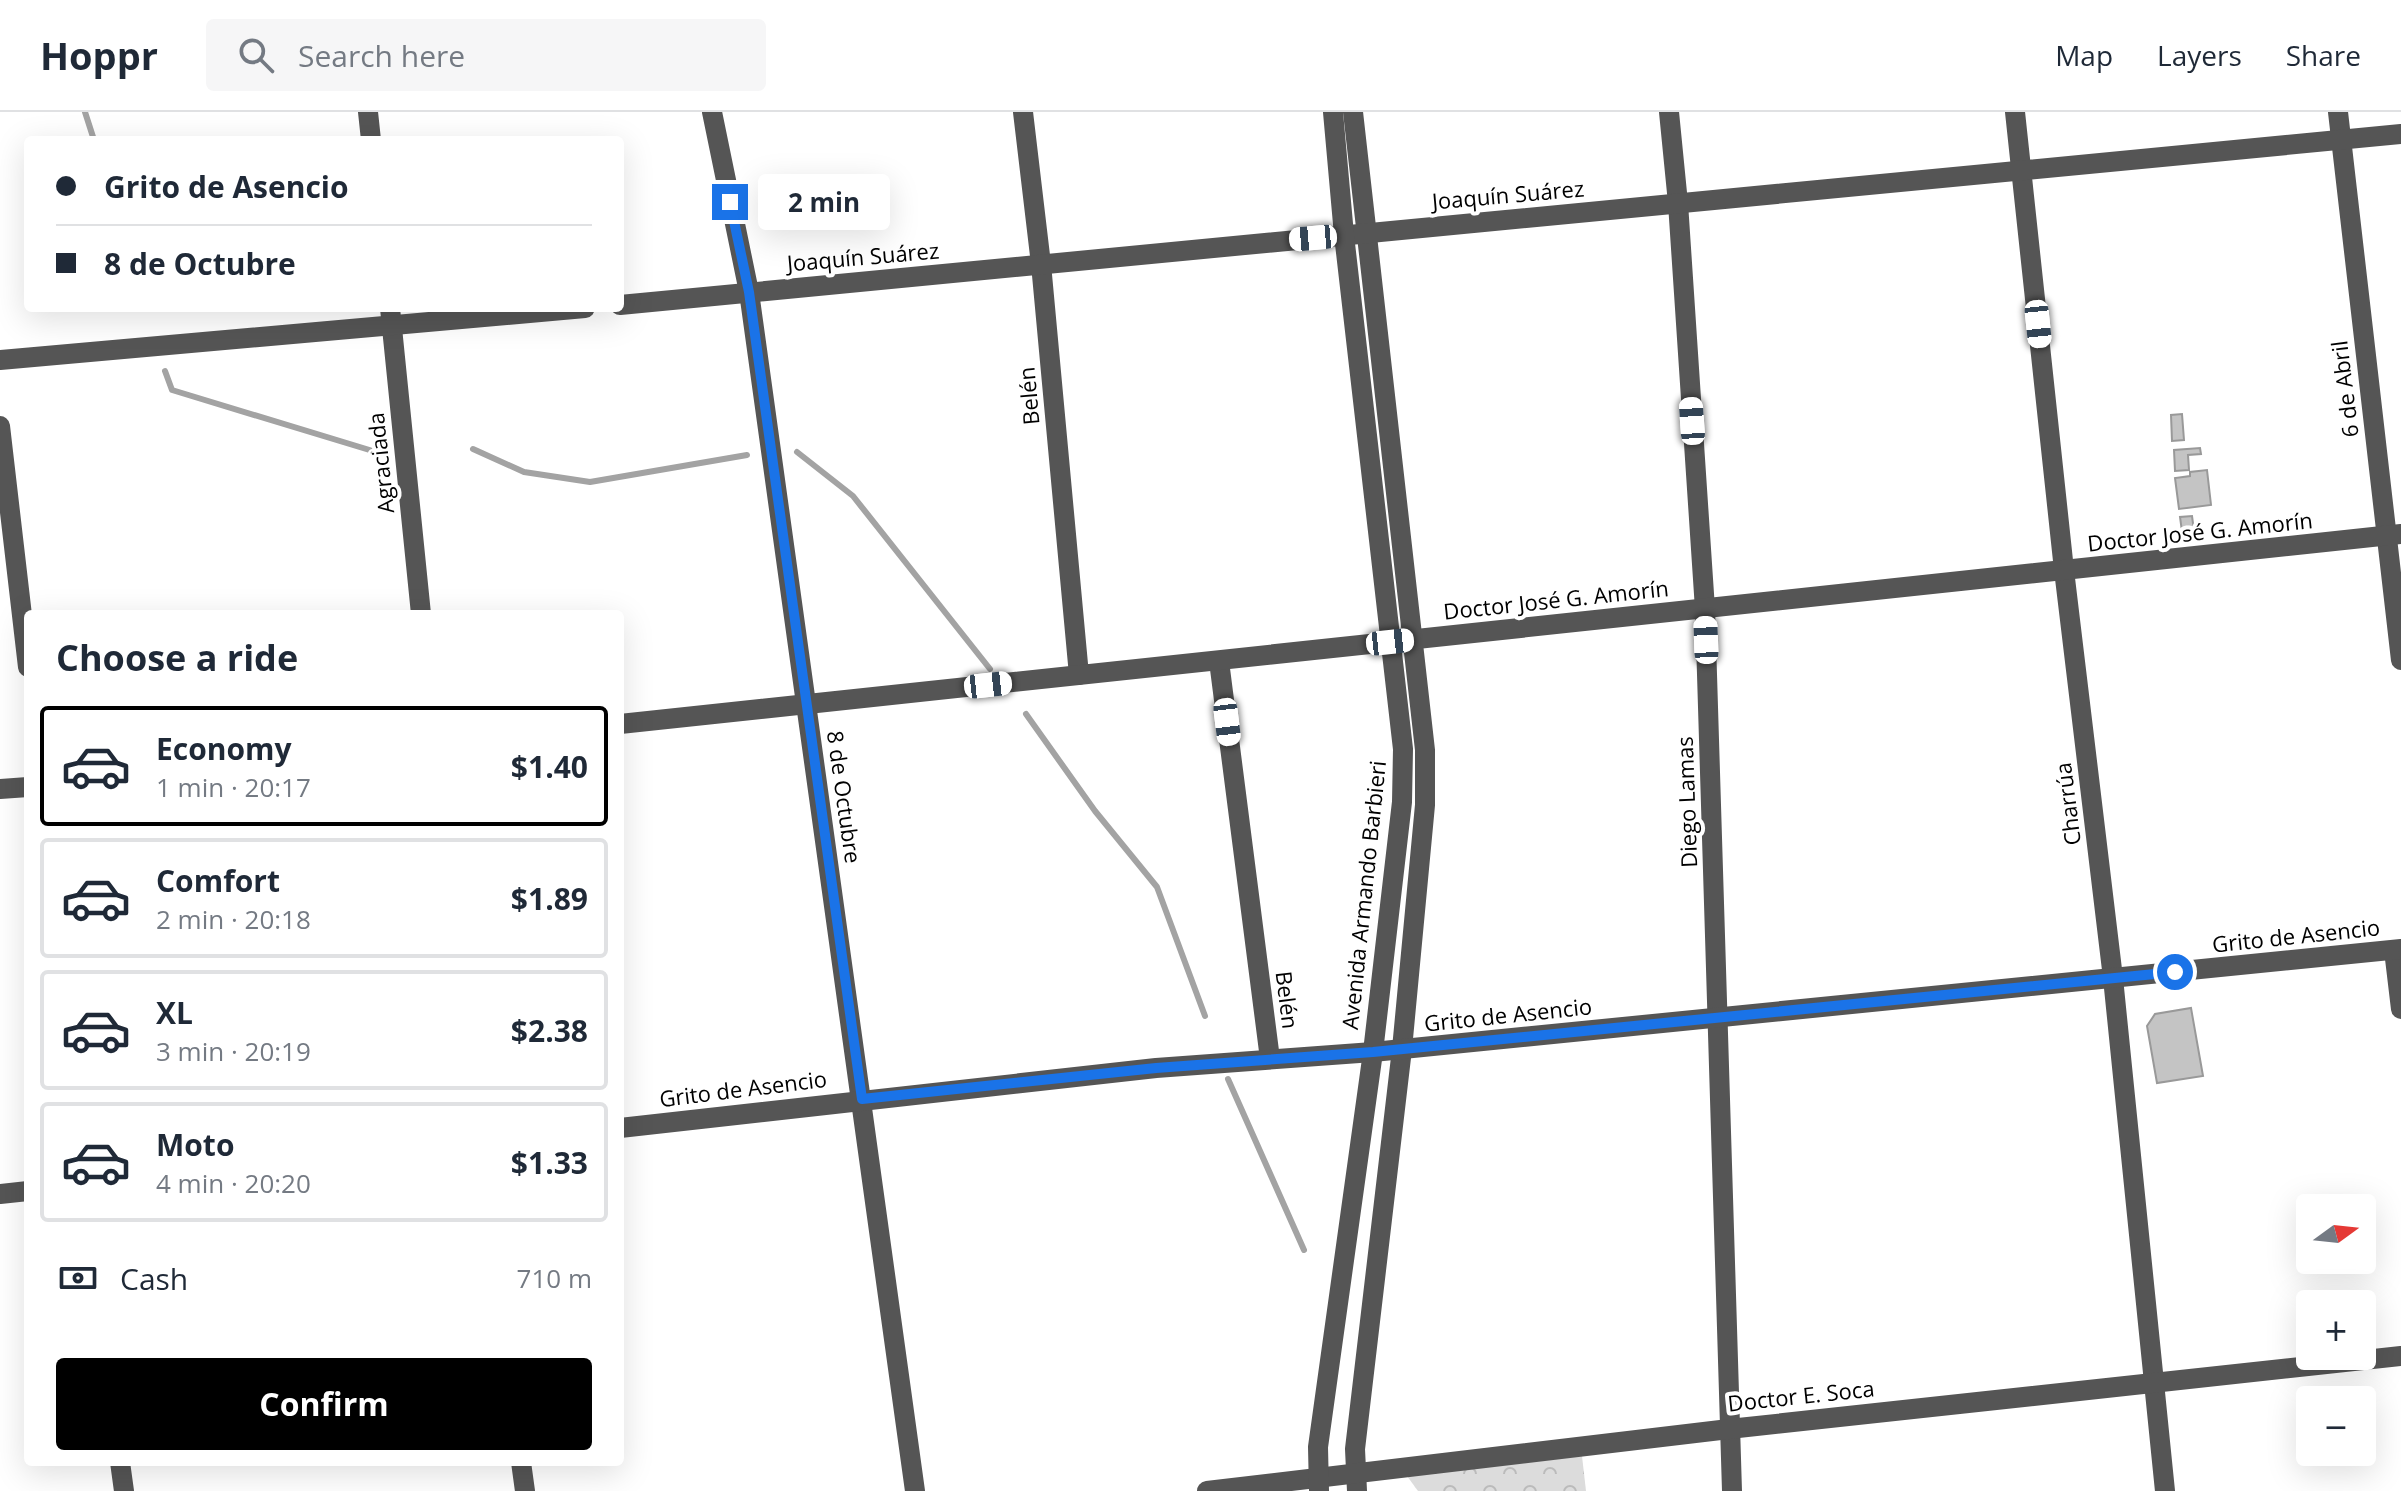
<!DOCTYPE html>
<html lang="en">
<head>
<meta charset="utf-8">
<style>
	body { margin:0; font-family:"Open Sans",sans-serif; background:#f6f6f7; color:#1f2937; height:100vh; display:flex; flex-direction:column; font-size:30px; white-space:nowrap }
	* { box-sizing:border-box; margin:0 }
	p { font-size:26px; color:#747a83 }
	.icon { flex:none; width:44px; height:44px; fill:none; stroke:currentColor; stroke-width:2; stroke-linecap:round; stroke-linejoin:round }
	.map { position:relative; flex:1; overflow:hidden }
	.details { position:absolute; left:24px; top:498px; width:600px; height:856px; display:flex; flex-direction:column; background:#fff; border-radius:8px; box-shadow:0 8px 32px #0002 }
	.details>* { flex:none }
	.hud { position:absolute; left:24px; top:24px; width:600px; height:176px; border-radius:8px; box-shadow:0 8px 32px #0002; display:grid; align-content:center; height:176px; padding:0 32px; background:#fff }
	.needle { width:52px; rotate:75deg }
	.buttons { position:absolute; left:2296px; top:1082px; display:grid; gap:16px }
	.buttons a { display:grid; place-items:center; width:80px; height:80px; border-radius:8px; background:#fff; box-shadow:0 8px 32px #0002; font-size:40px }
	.end { position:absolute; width:36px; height:36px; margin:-18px; border:10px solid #1a73e8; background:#fff; box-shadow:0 0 0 4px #fff }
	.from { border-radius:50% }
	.bubble { position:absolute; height:56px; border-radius:8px; background:#fff; box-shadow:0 8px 32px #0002; font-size:26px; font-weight:700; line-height:56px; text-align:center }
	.car { position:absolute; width:24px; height:48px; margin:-24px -12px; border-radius:10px; box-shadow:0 0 6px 2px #0007; background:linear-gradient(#fff 24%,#345 0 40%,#fff 0 76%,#345 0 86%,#fff 0) }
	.hud b { display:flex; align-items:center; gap:28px; height:76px; font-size:30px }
	.hud b+b { border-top:2px solid #e0e1e3 }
	.hud i { width:20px; height:20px; background:#1f2937 }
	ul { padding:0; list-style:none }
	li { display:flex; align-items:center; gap:24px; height:120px; margin:0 16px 12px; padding:0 16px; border:4px solid #e0e1e3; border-radius:8px }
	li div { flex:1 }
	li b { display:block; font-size:30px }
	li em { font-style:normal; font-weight:700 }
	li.current { border-color:#000 }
	li>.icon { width:72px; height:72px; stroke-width:1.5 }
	h2 { padding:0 32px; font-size:36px; line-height:96px }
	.pay { display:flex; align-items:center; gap:20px; height:88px; padding:0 32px; font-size:30px }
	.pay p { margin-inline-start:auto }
	.action { display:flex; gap:16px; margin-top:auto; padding:16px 32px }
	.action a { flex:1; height:92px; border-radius:8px; background:#000; color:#fff; font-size:32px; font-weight:700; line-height:92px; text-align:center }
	header { display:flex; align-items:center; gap:48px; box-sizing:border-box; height:112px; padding:0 40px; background:#fff; border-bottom:2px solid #e0e1e3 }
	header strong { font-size:38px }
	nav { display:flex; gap:44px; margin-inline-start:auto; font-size:28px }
	.search { width:560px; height:72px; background:#f6f6f7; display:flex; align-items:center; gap:20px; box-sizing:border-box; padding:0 28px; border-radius:8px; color:#747a83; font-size:30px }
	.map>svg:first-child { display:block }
	.park { fill:url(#park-crowns) }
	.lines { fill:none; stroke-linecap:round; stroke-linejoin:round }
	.stream { stroke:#a3a3a3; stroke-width:6 }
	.building { fill:#c4c4c4; stroke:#999; stroke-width:2 }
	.minor { stroke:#555; stroke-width:20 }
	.route { stroke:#1a73e8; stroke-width:10 }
	.labels { text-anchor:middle; stroke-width:8; stroke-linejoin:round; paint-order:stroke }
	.street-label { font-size:22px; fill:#000; stroke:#fff }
</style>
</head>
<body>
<header>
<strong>Hoppr</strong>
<div class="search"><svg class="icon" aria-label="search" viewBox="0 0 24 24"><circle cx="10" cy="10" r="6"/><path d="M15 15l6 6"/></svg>Search here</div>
<nav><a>Map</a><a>Layers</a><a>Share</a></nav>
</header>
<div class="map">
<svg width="2401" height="1379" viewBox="0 0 2401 1379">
	<defs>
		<pattern id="park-crowns" width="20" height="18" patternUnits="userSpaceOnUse" patternTransform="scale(2)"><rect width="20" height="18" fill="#dcdcdc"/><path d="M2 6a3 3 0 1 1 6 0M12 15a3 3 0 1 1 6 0" fill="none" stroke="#bbb"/></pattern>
	</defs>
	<rect width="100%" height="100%" fill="#fff"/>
	<!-- park -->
	<path class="park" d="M1582,1344L1586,1379H1418L1407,1364Z"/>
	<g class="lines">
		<!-- stream -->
		<g class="stream">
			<path d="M85,0L94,28"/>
			<path d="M165,259L172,278L386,343"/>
			<path d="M473,337L524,360L590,370L747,343"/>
			<path d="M797,340L853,384L990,557"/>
			<path d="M1026,602L1095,699L1157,775L1205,904"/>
			<path d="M1228,967L1304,1138"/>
		</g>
	</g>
	<!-- building -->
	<g class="building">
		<path d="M2182,302L2184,328L2172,329L2171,303Z"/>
		<path d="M2200,336L2201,342L2188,343L2189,358L2175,359L2174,338Z"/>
		<path d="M2207,358L2211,393L2179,397L2175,366L2190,364V360Z"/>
		<path d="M2192,404L2195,426L2183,427L2180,405Z"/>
		<path d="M2191,896L2203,964L2157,971L2147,914L2155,902Z"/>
	</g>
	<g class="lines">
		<!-- minor -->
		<g class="minor">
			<path d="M368,0L371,28"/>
			<path d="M712,0L749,180L915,1379"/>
			<path d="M1023,0L1041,152L1079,563"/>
			<path d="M1353,0L1425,638V693L1402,937L1355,1337L1357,1379"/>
			<path d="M1669,0L1678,91L1705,497L1732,1379"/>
			<path d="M2015,0L2064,458L2113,866L2165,1379"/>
			<path d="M2338,0L2401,548"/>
			<path d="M620,193L2401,22"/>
			<path d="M390,196L421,502"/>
			<path d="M0,248L585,196"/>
			<path d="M0,314L28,555"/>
			<path d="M1219,549L1270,947"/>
			<path d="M620,612L2401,422"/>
			<path d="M0,677L28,675"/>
			<path d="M2394,838L2401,897"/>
			<path d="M620,1016L1156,956L1373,940L2401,837"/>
			<path d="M0,1082L28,1079"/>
			<path d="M120,1350L124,1379"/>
			<path d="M521,1350L525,1379"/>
			<path d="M1207,1379L1729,1317L2401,1244"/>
			<path d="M1319,1379L1318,1335L1373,940L1402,690L1403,637L1344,123L1333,0"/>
		</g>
	</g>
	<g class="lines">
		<!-- route -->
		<path class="route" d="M730,90L749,180L862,987L1156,956L1373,940L2175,860"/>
	</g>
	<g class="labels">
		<!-- street labels -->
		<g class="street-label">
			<text transform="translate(1508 83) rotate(-5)" y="8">Joaquín Suárez</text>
			<text transform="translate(863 145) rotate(-5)" y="8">Joaquín Suárez</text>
			<text transform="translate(2345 277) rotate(-97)" y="8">6 de Abril</text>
			<text transform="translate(1029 284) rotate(-95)" y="8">Belén</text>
			<text transform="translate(381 351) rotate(-96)" y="8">Agraciada</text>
			<text transform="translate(2200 420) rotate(-6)" y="8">Doctor José G. Amorín</text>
			<text transform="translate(1556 488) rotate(-6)" y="8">Doctor José G. Amorín</text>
			<text transform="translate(844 685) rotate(82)" y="8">8 de Octubre</text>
			<text transform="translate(1687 690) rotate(-92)" y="8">Diego Lamas</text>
			<text transform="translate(2068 692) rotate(-97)" y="8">Charrúa</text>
			<text transform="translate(1364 783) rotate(-84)" y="8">Avenida Armando Barbieri</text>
			<text transform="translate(2296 824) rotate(-6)" y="8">Grito de Asencio</text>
			<text transform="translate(1287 888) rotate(83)" y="8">Belén</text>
			<text transform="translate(1508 903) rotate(-6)" y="8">Grito de Asencio</text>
			<text transform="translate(743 977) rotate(-7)" y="8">Grito de Asencio</text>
			<text transform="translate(1801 1284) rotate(-6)" y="8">Doctor E. Soca</text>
		</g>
	</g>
</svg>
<div class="buttons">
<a><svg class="needle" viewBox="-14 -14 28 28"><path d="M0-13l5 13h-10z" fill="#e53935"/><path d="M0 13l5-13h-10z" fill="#747a83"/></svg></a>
<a>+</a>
<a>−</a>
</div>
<i class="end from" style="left:2175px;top:860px"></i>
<i class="end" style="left:730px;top:90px"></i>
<div class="bubble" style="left:758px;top:62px;width:132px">2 min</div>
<i class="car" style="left:1313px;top:126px;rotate:265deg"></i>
<i class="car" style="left:2038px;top:212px;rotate:174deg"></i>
<i class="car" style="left:1692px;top:309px;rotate:356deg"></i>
<i class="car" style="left:1706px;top:528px;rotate:358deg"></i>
<i class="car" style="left:1390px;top:530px;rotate:84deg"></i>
<i class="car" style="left:988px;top:573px;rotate:84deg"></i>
<i class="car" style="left:1227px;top:610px;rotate:173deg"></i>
<div class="hud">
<b><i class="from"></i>Grito de Asencio</b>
<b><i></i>8 de Octubre</b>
</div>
<section class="details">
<h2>Choose a ride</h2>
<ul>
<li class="current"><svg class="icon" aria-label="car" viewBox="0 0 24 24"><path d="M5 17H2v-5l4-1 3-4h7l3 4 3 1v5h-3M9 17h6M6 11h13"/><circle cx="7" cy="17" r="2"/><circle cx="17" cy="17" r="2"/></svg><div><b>Economy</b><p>1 min · 20:17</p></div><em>$1.40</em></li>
<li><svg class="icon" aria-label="car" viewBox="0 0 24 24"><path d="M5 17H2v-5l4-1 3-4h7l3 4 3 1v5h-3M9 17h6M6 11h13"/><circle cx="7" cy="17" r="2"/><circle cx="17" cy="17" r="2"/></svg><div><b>Comfort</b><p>2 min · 20:18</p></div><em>$1.89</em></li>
<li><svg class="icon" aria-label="car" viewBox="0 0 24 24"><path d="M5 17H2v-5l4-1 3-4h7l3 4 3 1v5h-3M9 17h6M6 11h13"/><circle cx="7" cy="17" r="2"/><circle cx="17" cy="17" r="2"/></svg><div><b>XL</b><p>3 min · 20:19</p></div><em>$2.38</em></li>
<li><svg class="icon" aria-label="car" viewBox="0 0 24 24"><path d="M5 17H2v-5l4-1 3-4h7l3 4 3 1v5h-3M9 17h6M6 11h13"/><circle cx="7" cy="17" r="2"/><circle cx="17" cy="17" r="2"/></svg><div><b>Moto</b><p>4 min · 20:20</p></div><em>$1.33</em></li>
</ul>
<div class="pay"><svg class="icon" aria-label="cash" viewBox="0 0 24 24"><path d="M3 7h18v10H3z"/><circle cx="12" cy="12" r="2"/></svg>Cash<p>710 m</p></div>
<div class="action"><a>Confirm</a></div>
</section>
</div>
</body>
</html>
